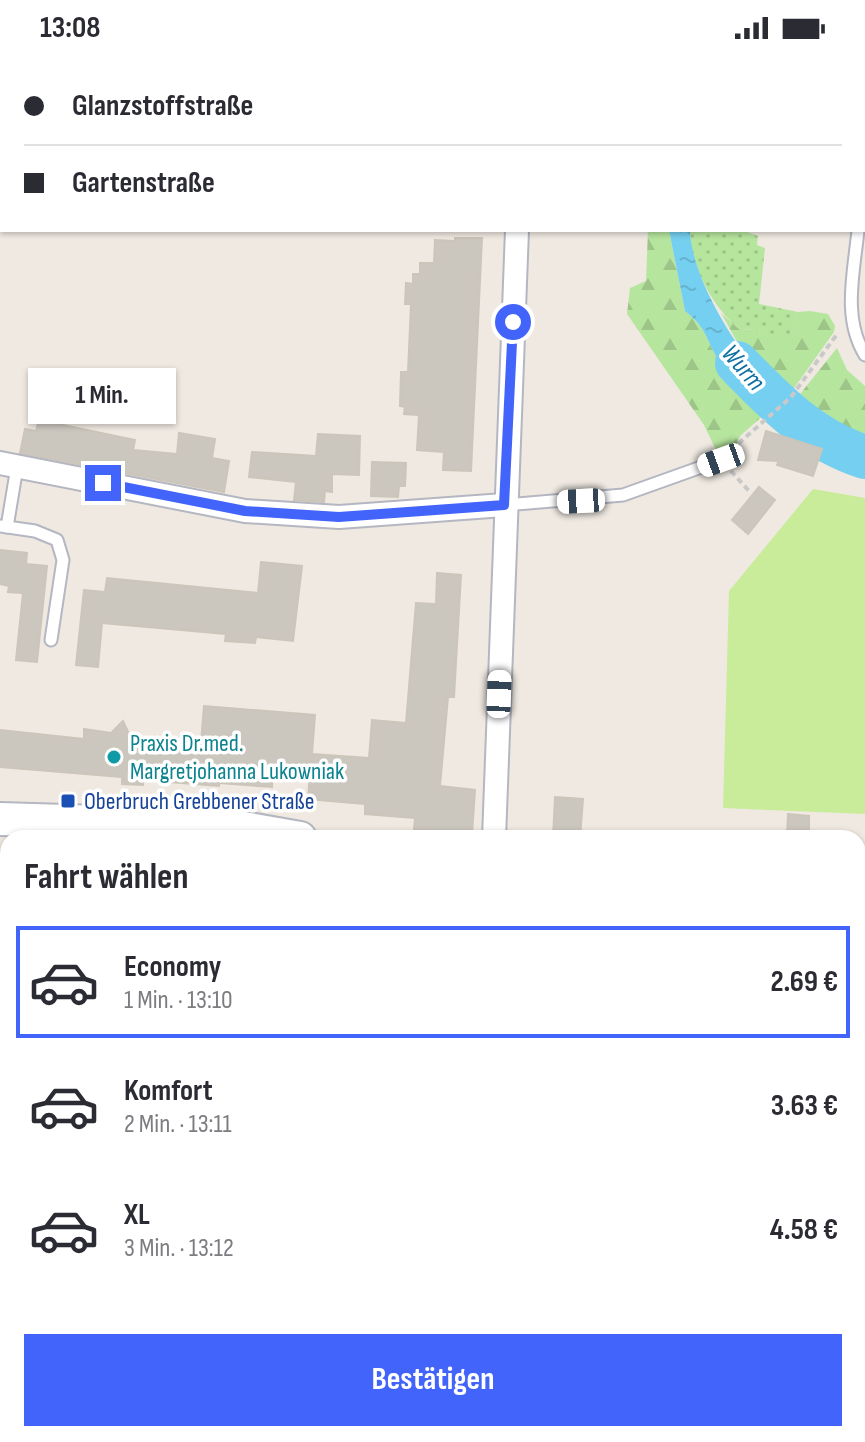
<!DOCTYPE html>
<html lang="de">
<head>
<meta charset="utf-8">
<style>
	body { margin:0; font-family:"Sofia Sans Condensed",sans-serif; background:#f7f7f7; color:#2b2b33; height:100vh; display:flex; flex-direction:column; font-size:30px; white-space:nowrap }
	* { box-sizing:border-box; margin:0 }
	p { font-size:26px; color:#7c7c81 }
	.icon { flex:none; width:44px; height:44px; fill:none; stroke:currentColor; stroke-width:2; stroke-linecap:round; stroke-linejoin:round }
	.map { position:relative; flex:1; overflow:hidden }
	.side { position:absolute; left:0px; top:774px; width:866px; height:612px; display:flex; flex-direction:column; background:#fff; border-radius:24px 24px 0 0; box-shadow:0 2px 6px #0004 }
	.side>* { flex:none }
	.hud { position:absolute; left:0px; top:0px; width:866px; height:176px; box-shadow:0 2px 6px #0004; display:grid; align-content:center; height:176px; padding:0 24px; background:#fff }
	.end { position:absolute; width:36px; height:36px; margin:-18px; border:10px solid #4264fb; background:#fff; box-shadow:0 0 0 4px #fff }
	.from { border-radius:50% }
	.bubble { position:absolute; height:56px; border-radius:0px; background:#fff; box-shadow:0 2px 6px #0004; font-size:26px; font-weight:700; line-height:56px; text-align:center }
	.car { position:absolute; width:24px; height:48px; margin:-24px -12px; border-radius:10px; box-shadow:0 0 6px 2px #0007; background:linear-gradient(#fff 24%,#345 0 40%,#fff 0 76%,#345 0 86%,#fff 0) }
	.hud b { display:flex; align-items:center; gap:28px; height:76px; font-size:30px }
	.hud b+b { border-top:2px solid #e1e1e2 }
	.hud i { width:20px; height:20px; background:#2b2b33 }
	ul { padding:0; list-style:none }
	li { display:flex; align-items:center; gap:24px; height:112px; margin:0 16px 12px; padding:0 8px; border:4px solid transparent; border-radius:0px }
	li div { flex:1 }
	li b { display:block; font-size:30px }
	li em { font-style:normal; font-weight:700 }
	li.active { border-color:#4264fb }
	li>.icon { width:72px; height:72px; stroke-width:1.5 }
	h2 { padding:0 24px; font-size:36px; line-height:96px }
	.primary-button { display:flex; gap:16px; margin-top:auto; padding:16px 24px }
	.primary-button a { flex:1; height:92px; border-radius:0px; background:#4264fb; color:#fff; font-size:32px; font-weight:700; line-height:92px; text-align:center }
	.status { display:flex; justify-content:space-between; align-items:center; height:56px; padding:0 40px; background:#fff; direction:ltr }
	.status svg { height:22px; fill:currentColor }
	.map>svg:first-child { display:block }
	.grass { fill:url(#grass-dots) }
	.forest { fill:url(#forest-firs) }
	.pitch { fill:#c9ec9a }
	.water { fill:url(#water-ripples) }
	.lines { fill:none; stroke-linecap:round; stroke-linejoin:round }
	.river { stroke:#75cff0; stroke-width:44 }
	.building { fill:#cbc7bf; stroke:#cbc5ba; stroke-width:2 }
	.lane-casing { stroke:#b4b7c1; stroke-width:15 }
	.street-casing { stroke:#b4b7c1; stroke-width:26 }
	.secondary-casing { stroke:#b4b7c1; stroke-width:36 }
	.path { stroke:#c9c9c9; stroke-width:4; stroke-dasharray:6 4; stroke-linecap:butt }
	.lane { stroke:#fff; stroke-width:11 }
	.street { stroke:#fff; stroke-width:22 }
	.secondary { stroke:#fff; stroke-width:32 }
	.route { stroke:#4264fb; stroke-width:10 }
	.culture-dot { fill:#0f9aa8; stroke:#fff; stroke-width:3 }
	.transit-dot { fill:#1a4fb4; stroke:#fff; stroke-width:3 }
	.labels { text-anchor:middle; stroke-width:7; stroke-linejoin:round; paint-order:stroke }
	.culture-label { font-size:24px; fill:#0d838f; stroke:#fff; text-anchor:start }
	.transit-label { font-size:24px; fill:#164399; stroke:#fff; text-anchor:start }
	.water-label { font-size:26px; font-style:italic; fill:#0d6fa3; stroke:#fff }
</style>
</head>
<body>
<div class="status"><b>13:08</b><svg viewBox="0 0 49 12"><path d="M0 12V9h3v3zM5 12V6h3v6zM10 12V3h3v9zM15 12V0h3v12zM26 1h20v11H26zM47 4h2v5h-2z"/></svg></div>
<div class="map">
<svg width="865" height="1386" viewBox="0 0 865 1386">
	<defs>
		<pattern id="grass-dots" width="8" height="8" patternUnits="userSpaceOnUse" patternTransform="scale(2)"><rect width="8" height="8" fill="#b6e59e"/><path d="M2 2h.1M6 6h.1" fill="none" stroke="#9dc588" stroke-width="1.8" stroke-linecap="round"/></pattern>
		<pattern id="forest-firs" width="22" height="20" patternUnits="userSpaceOnUse" patternTransform="scale(2)"><rect width="22" height="20" fill="#b6e59e"/><path d="M5 1l3.5 6h-7zM16 11l3.5 6h-7z" fill="#9dc588"/></pattern>
		<pattern id="water-ripples" width="26" height="14" patternUnits="userSpaceOnUse" patternTransform="scale(2)"><rect width="26" height="14" fill="#75cff0"/><path d="M2 4q2-2 4 0t4 0M15 11q2-2 4 0t4 0" fill="none" stroke="#66b2ce"/></pattern>
	</defs>
	<rect width="100%" height="100%" fill="#efe9e1"/>
	<!-- grass -->
	<path class="grass" d="M690,174H742L758,180L757,189L765,192L759,248L798,256L790,281C772,283 759,271 740,274C712,250 691,212 690,174Z"/>
	<!-- forest -->
	<g class="forest">
		<path d="M648,174H669L685,255C706,272 704,278 716,300C727,322 749,339 766,357L740,380L726,415L704,369L627,258L630,232L646,225Z"/>
		<path d="M810,255L828,258L835,270L834,276L787,342L750,309L721,257L740,274C759,271 772,283 790,280L798,256Z"/>
		<path d="M837,292L847,314L865,330V387L792,348Z"/>
	</g>
	<!-- pitch -->
	<path class="pitch" d="M813,433L865,442V758L723,752L729,535Z"/>
	<!-- water -->
	<g class="water">
		<path d="M669,174H690C691,225 746,313 787,342L766,357C749,339 727,322 716,300C704,278 706,272 685,255Z"/>
		<path d="M792,348L865,387V410L771,364Z"/>
	</g>
	<g class="lines">
		<!-- river -->
		<path class="river" d="M737,307C775,346 811,384 865,401"/>
	</g>
	<!-- building -->
	<g class="building">
		<path d="M455,182H482L471,415L443,414L444,396L417,394L419,359L404,358L405,351L400,350L401,316H408L411,248H405L406,227L413,228V218H420V207H434L435,184L455,185Z"/>
		<path d="M39,364L135,384L133,394L177,398L179,377L215,383L212,402L229,405L224,436L20,397L25,373L36,375Z"/>
		<path d="M766,375L822,393L813,420L777,409L779,405L758,404Z"/>
		<path d="M318,378L360,380L359,419L332,418V436L325,435L324,446L294,444L296,426L249,421L252,396L316,400Z"/>
		<path d="M372,406L406,407L405,430H399L398,441L371,440Z"/>
		<path d="M759,431L775,444L748,478L732,464Z"/>
		<path d="M0,494L27,497L26,508L47,510L37,606L16,604L23,537L8,536L9,530L0,528Z"/>
		<path d="M261,506L302,510L293,585L256,581L255,587L225,585L226,578L102,567L98,611L76,609L84,534L105,536L107,522L258,537Z"/>
		<path d="M437,517L461,519L454,641H448L440,730L475,734L472,778L414,773L415,762L365,758V748L308,743L310,716L273,713L272,731L219,727V730L143,724V729L122,728V721L0,711V674L84,683V673L111,677L123,665L130,680L201,687L204,650L315,659L312,698L369,702L372,664L406,667L416,547L436,548Z"/>
		<path d="M555,741L583,743L580,782H553Z"/>
		<path d="M788,758L809,760V781L787,780Z"/>
	</g>
	<g class="lines">
		<!-- lane casing -->
		<g class="lane-casing">
			<g id="lane">
				<path d="M864,100L865,88"/>
				<path d="M858,174C854,216 842,262 865,299"/>
				<path d="M505,449L623,439L721,404"/>
				<path d="M0,470L35,475L57,484L63,504L51,584"/>
				<path d="M7,471L17,411"/>
			</g>
		</g>
		<!-- street casing -->
		<g class="street-casing">
			<g id="street">
				<path d="M524,2V0"/>
				<path d="M0,407L245,455L339,461L504,449"/>
				<path d="M494,782L517,174"/>
				<path d="M0,1123L8,1127"/>
				<path d="M0,1309L8,1296"/>
				<path d="M511,1378L548,1386"/>
				<path d="M324,1386L327,1378"/>
			</g>
		</g>
		<!-- secondary casing -->
		<g class="secondary-casing">
			<g id="secondary">
				<path d="M0,763L232,770L300,782"/>
				<path d="M858,1021L865,1023"/>
			</g>
		</g>
		<!-- path -->
		<g class="path">
			<path d="M731,394L791,341L838,277"/>
			<path d="M731,415L749,435"/>
		</g>
		<!-- lane -->
		<use href="#lane" class="lane"/>
		<!-- street -->
		<use href="#street" class="street"/>
		<!-- secondary -->
		<use href="#secondary" class="secondary"/>
	</g>
	<g class="lines">
		<!-- route -->
		<path class="route" d="M103,427L245,455L339,461L504,449L513,266"/>
	</g>
	<!-- markers -->
	<circle class="culture-dot" cx="114" cy="701" r="8"/>
	<rect class="transit-dot" x="60" y="737" width="16" height="16" rx="4"/>
	<g class="labels">
		<!-- culture labels -->
		<g class="culture-label">
			<text x="130" y="695">Praxis Dr.med.<tspan x="130" dy="28">Margretjohanna Lukowniak</tspan></text>
		</g>
		<!-- transit labels -->
		<g class="transit-label">
			<text x="84" y="753">Oberbruch Grebbener Straße</text>
		</g>
		<!-- water labels -->
		<g class="water-label">
			<text transform="translate(744 311) rotate(49)" y="9">Wurm</text>
		</g>
	</g>
</svg>
<i class="end from" style="left:513px;top:266px"></i>
<i class="end" style="left:103px;top:427px"></i>
<div class="bubble" style="left:28px;top:312px;width:148px">1 Min.</div>
<i class="car" style="left:721px;top:404px;rotate:250deg"></i>
<i class="car" style="left:581px;top:445px;rotate:267deg"></i>
<i class="car" style="left:499px;top:638px;rotate:2deg"></i>
<div class="hud">
<b><i class="from"></i>Glanzstoffstraße</b>
<b><i></i>Gartenstraße</b>
</div>
<section class="side">
<h2>Fahrt wählen</h2>
<ul>
<li class="active"><svg class="icon" aria-label="car" viewBox="0 0 24 24"><path d="M5 17H2v-5l4-1 3-4h7l3 4 3 1v5h-3M9 17h6M6 11h13"/><circle cx="7" cy="17" r="2"/><circle cx="17" cy="17" r="2"/></svg><div><b>Economy</b><p>1 Min. · 13:10</p></div><em>2.69 €</em></li>
<li><svg class="icon" aria-label="car" viewBox="0 0 24 24"><path d="M5 17H2v-5l4-1 3-4h7l3 4 3 1v5h-3M9 17h6M6 11h13"/><circle cx="7" cy="17" r="2"/><circle cx="17" cy="17" r="2"/></svg><div><b>Komfort</b><p>2 Min. · 13:11</p></div><em>3.63 €</em></li>
<li><svg class="icon" aria-label="car" viewBox="0 0 24 24"><path d="M5 17H2v-5l4-1 3-4h7l3 4 3 1v5h-3M9 17h6M6 11h13"/><circle cx="7" cy="17" r="2"/><circle cx="17" cy="17" r="2"/></svg><div><b>XL</b><p>3 Min. · 13:12</p></div><em>4.58 €</em></li>
</ul>
<div class="primary-button"><a>Bestätigen</a></div>
</section>
</div>
</body>
</html>
